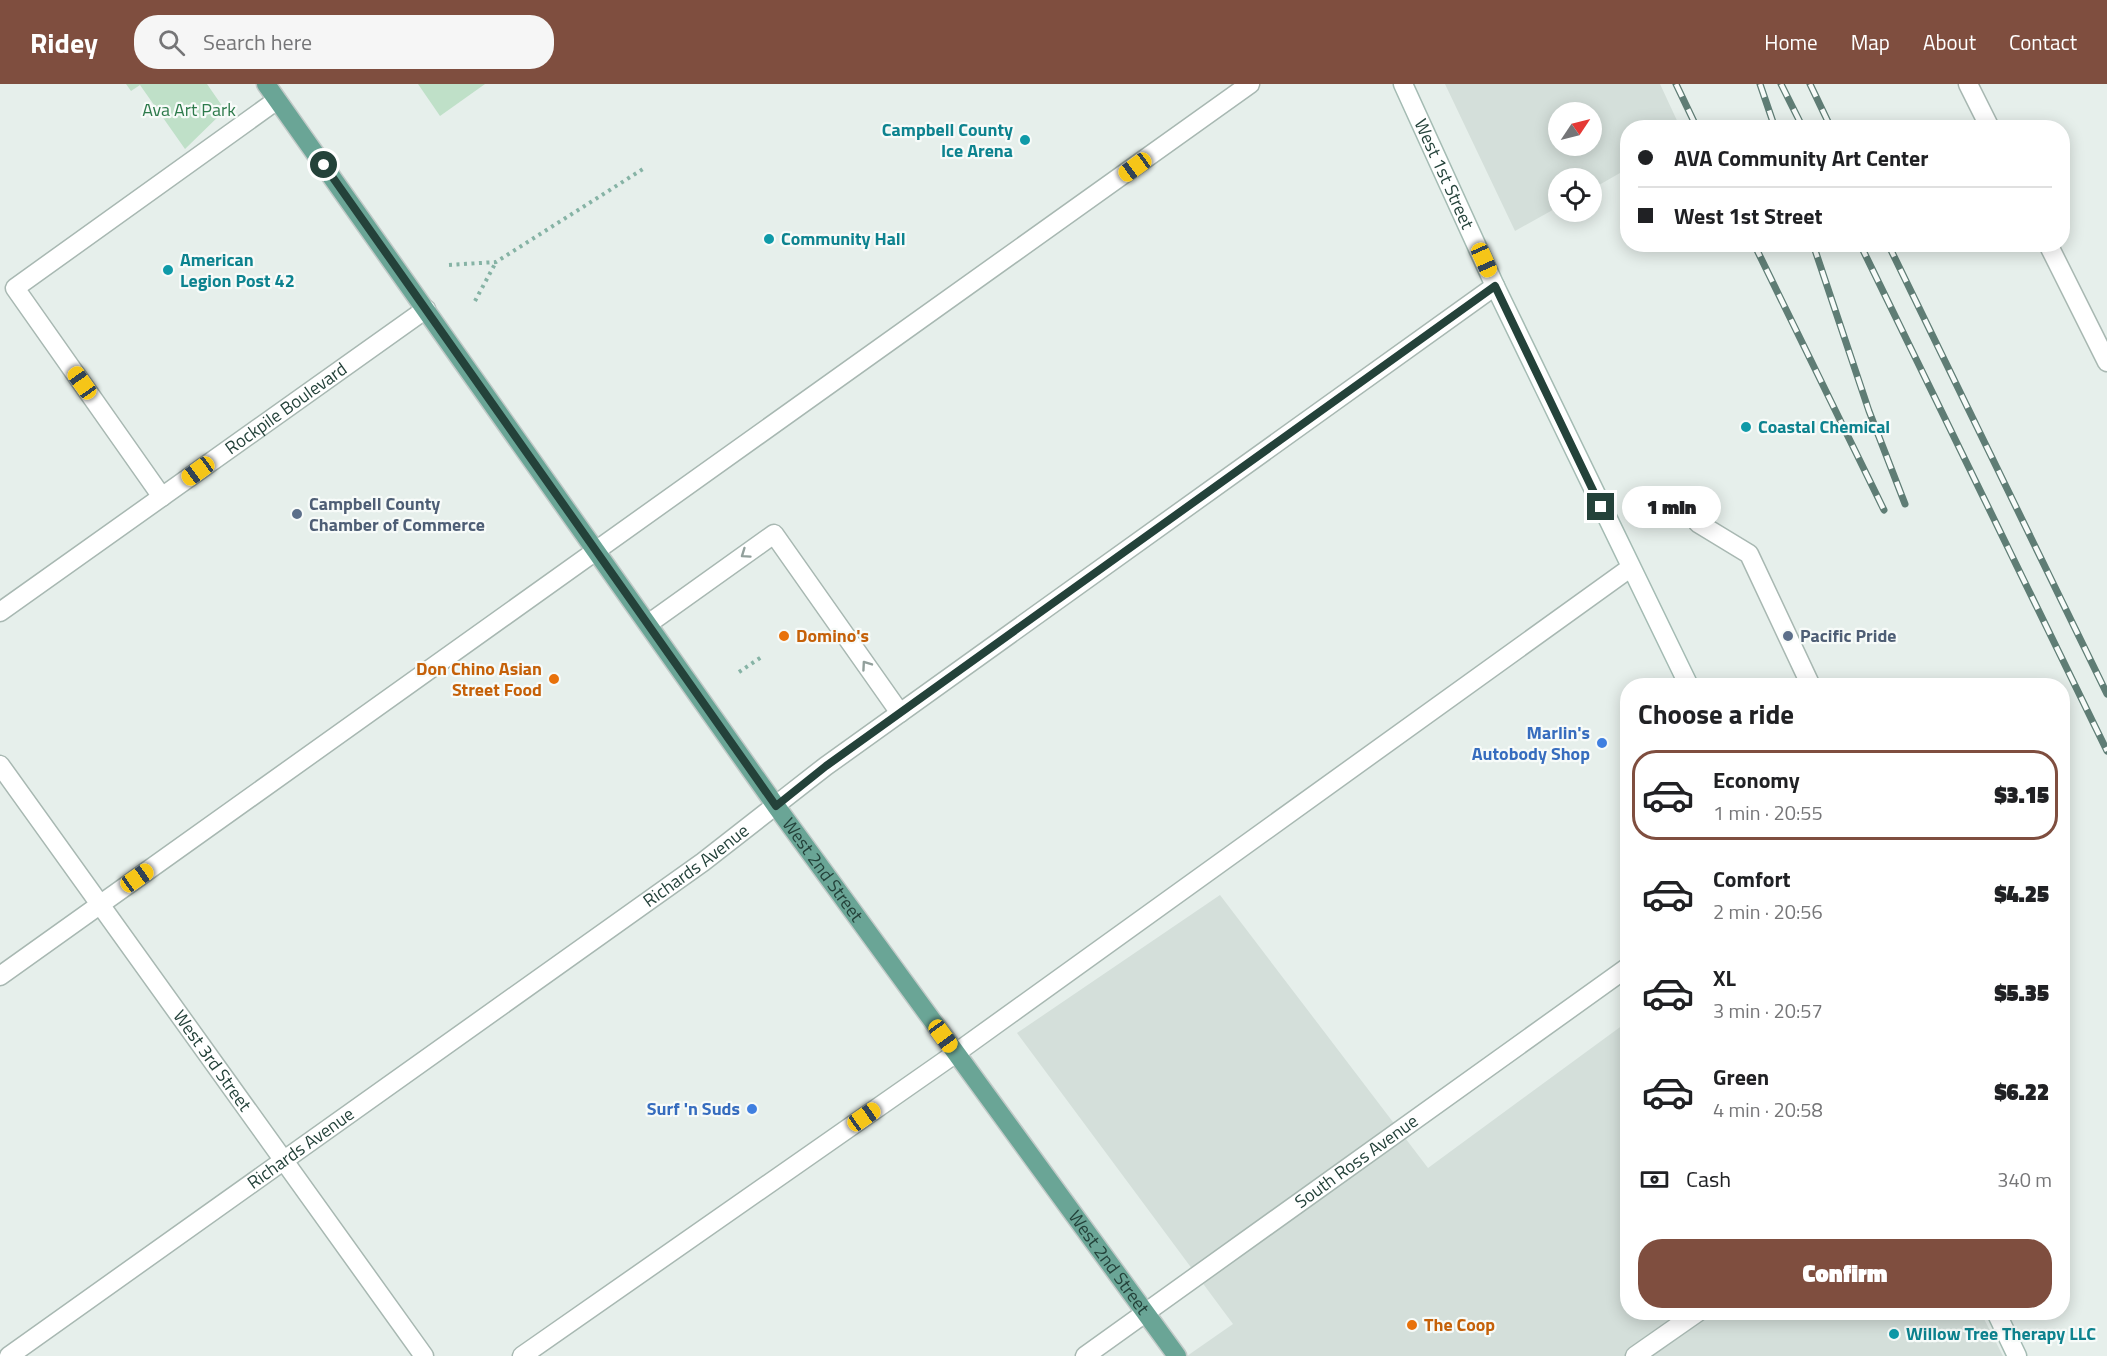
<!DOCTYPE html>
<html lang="en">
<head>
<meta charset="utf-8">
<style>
	body { margin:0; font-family:"Titillium Web",sans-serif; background:#f6f6f6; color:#202124; height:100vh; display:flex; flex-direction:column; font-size:22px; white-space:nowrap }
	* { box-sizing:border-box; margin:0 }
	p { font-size:20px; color:#757577 }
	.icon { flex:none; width:33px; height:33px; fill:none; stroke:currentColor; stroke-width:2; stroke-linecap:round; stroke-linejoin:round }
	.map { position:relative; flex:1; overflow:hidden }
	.side { position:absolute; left:1620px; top:594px; width:450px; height:642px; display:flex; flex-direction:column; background:#fff; border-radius:24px; box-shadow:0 3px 15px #0003 }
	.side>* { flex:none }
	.hud { position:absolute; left:1620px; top:36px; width:450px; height:132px; border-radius:24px; box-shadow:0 3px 15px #0003; display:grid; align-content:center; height:132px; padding:0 18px; background:#fff }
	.needle { width:39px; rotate:55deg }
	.buttons { position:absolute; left:1548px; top:18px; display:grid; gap:12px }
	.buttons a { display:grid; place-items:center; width:54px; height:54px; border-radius:50%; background:#fff; box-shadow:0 3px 15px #0003; font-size:30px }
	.end { position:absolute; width:27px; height:27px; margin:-14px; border:8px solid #24423a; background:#fff; box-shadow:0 0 0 3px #fff }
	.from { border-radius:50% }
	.bubble { position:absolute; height:42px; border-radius:21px; background:#fff; box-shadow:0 3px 15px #0003; font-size:20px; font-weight:800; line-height:42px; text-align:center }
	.car { position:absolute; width:18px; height:36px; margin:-18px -9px; border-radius:8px; box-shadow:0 0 4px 2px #0007; background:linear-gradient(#f5c518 24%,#345 0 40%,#f5c518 0 76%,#345 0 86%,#f5c518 0) }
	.hud b { display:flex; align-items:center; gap:21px; height:57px; font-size:22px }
	.hud b+b { border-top:2px solid #e0e0e0 }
	.hud i { width:15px; height:15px; background:#202124 }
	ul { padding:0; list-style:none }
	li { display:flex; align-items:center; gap:18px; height:90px; margin:0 12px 9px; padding:0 6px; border:3px solid transparent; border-radius:24px }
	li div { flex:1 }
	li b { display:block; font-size:22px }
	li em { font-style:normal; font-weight:800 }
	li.selected { border-color:#7f4e3f }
	li>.icon { width:54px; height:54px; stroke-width:1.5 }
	h2 { padding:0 18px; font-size:27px; line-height:72px }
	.pay { display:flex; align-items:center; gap:15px; height:66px; padding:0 18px; font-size:22px }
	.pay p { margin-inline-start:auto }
	.button { display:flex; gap:12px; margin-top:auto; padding:12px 18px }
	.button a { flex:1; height:69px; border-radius:24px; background:#7f4e3f; color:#fff; font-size:24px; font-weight:800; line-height:69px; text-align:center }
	header { display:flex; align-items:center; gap:36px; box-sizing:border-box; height:84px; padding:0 30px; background:#7f4e3f; color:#fff }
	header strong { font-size:28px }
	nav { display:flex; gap:33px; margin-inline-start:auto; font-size:21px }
	.search { width:420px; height:54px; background:#f6f6f6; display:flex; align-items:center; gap:15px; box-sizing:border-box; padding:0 21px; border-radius:24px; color:#757577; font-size:22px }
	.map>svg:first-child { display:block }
	.built { fill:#d4dfda; fill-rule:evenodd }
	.green { fill:#bfe0c8 }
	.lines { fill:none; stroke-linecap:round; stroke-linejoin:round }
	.lane-casing { stroke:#a8b8b2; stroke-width:21 }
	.street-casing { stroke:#a8b8b2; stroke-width:21 }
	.secondary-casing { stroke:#a4bbb3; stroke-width:21 }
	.primary-casing { stroke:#c2cac8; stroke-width:21 }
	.path { stroke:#86b3a5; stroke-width:4; stroke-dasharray:3 4.5; stroke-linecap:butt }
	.lane { stroke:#fff; stroke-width:18 }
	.street { stroke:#fff; stroke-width:18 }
	.secondary { stroke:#fff; stroke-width:18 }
	.primary { stroke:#6aa596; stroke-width:18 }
	.rail-casing { stroke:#5f7d75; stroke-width:7 }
	.rail { stroke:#f7fbf9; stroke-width:4.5; stroke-dasharray:14; stroke-linecap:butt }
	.oneway { stroke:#92a09c }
	.route { stroke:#24423a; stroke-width:8 }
	.culture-dot { fill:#0f9aa8; stroke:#f7fbf9; stroke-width:2 }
	.service-dot { fill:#5c6f8a; stroke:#f7fbf9; stroke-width:2 }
	.food-dot { fill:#e8710a; stroke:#f7fbf9; stroke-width:2 }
	.shop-dot { fill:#3f7fe0; stroke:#f7fbf9; stroke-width:2 }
	.labels { text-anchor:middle; stroke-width:4.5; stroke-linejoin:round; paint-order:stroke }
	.park-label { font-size:18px; fill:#2d7a4b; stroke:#f7fbf9 }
	.culture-label { font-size:18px; font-weight:bold; fill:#0d838f; stroke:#f7fbf9; text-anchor:start }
	.street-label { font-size:18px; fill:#24423a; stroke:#f7fbf9 }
	.service-label { font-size:18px; font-weight:bold; fill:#4e5e75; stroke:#f7fbf9; text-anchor:start }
	.food-label { font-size:18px; font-weight:bold; fill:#c56008; stroke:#f7fbf9; text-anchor:start }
	.shop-label { font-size:18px; font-weight:bold; fill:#366cbe; stroke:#f7fbf9; text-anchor:end }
</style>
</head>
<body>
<header>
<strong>Ridey</strong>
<div class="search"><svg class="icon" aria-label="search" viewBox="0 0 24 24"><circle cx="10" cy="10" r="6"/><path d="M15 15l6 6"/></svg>Search here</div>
<nav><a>Home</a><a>Map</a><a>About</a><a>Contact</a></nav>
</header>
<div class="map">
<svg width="2107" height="1272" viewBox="0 0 2107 1272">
	<rect width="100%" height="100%" fill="#e6efeb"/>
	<!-- built -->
	<g class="built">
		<path d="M1445,0H1660L1680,43L1628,44L1627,85L1592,105V94H1558V123L1515,147ZM1558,28H1592V62H1558Z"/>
		<path d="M1220,811L1428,1084L1627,938L1628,1228L1981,1229L2003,1272H1187L1233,1240L1017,949Z"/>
	</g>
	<!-- green -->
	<g class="green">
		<path d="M126,0H207L225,26L185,65L140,1L131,7Z"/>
		<path d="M418,0H485L440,32Z"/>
	</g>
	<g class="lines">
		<!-- lane casing -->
		<g class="lane-casing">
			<g id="lane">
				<path d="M1968,0L1990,44"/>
				<path d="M2048,160L2107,278"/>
				<path d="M162,413L15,204L277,16"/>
				<path d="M1698,439L1749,470L1811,602"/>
				<path d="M648,540L774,450L900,629"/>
				<path d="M0,892L1250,0"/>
				<path d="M522,1272L956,969L1630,484"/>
				<path d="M1635,1272L1698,1228"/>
			</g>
		</g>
		<!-- street casing -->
		<g class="street-casing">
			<g id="street">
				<path id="s1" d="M0,528L426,225"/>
				<path id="s2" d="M0,681L424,1272"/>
				<path id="s3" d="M9,1272L703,778L826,682L1495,202"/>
				<path id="s4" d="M1085,1272L1628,883"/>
			</g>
		</g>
		<!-- secondary casing -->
		<g class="secondary-casing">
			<g id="secondary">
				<path id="s5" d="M1403,0L1495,202L1689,602"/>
				<path d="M1996,1228L2017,1272"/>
			</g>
		</g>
		<!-- primary casing -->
		<g class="primary-casing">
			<g id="primary">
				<path id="s6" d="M266,0L776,722L1177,1272"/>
			</g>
		</g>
		<!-- path -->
		<g class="path">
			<path d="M449,181L496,178L643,85"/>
			<path d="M475,217L496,178"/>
			<path d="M739,588L763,572"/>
		</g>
		<!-- lane -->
		<use href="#lane" class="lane"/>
		<!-- street -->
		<use href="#street" class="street"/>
		<!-- secondary -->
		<use href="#secondary" class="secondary"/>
		<!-- primary -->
		<use href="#primary" class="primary"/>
		<!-- rail casing -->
		<g class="rail-casing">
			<g id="rail">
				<path d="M1676,0L1697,44"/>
				<path d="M1760,0L1775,44"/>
				<path d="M1781,0L1803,44"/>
				<path d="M1810,0L1831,44"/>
				<path d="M1754,160L1884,426"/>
				<path d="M1813,160L1869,327L1905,420"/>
				<path d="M1860,160L2107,667"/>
				<path d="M1888,160L2107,610"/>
			</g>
		</g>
		<!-- rail -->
		<use href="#rail" class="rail"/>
	</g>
	<!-- one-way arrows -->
	<defs><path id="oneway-chevron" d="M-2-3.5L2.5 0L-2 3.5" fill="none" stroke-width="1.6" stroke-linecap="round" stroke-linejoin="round" transform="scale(1.5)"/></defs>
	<g class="oneway">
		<use href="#oneway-chevron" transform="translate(745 470) rotate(145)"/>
		<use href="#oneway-chevron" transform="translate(866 581) rotate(-125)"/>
	</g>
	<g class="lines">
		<!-- route -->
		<path class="route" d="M324,81L776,722L826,682L1495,202L1601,423"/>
	</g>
	<!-- markers -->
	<g class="culture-dot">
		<circle cx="1025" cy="56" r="6"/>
		<circle cx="769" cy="155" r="6"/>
		<circle cx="168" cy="186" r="6"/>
		<circle cx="1746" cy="343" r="6"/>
		<circle cx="1894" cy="1250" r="6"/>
	</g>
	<g class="service-dot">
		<circle cx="297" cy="430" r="6"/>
		<circle cx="1788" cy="552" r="6"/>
	</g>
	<g class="food-dot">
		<circle cx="784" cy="552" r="6"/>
		<circle cx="554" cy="595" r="6"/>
		<circle cx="1412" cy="1241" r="6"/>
	</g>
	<g class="shop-dot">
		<circle cx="1602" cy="659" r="6"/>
		<circle cx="752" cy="1025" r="6"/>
	</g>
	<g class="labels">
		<!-- park labels -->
		<g class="park-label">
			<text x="189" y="32">Ava Art Park</text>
		</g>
		<!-- culture labels -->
		<g class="culture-label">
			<text x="1013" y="52" text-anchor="end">Campbell County<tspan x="1013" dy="21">Ice Arena</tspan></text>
			<text x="781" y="161">Community Hall</text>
			<text x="180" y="182">American<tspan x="180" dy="21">Legion Post 42</tspan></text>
			<text x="1758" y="349">Coastal Chemical</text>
			<text x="1906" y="1256">Willow Tree Therapy LLC</text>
		</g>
		<!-- street labels -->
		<g class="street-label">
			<text dy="6" stroke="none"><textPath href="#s5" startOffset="99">West 1st Street</textPath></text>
			<text dy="6" stroke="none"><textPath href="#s1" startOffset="351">Rockpile Boulevard</textPath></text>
			<text dy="6" stroke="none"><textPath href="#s3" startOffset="844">Richards Avenue</textPath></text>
			<text dy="6" stroke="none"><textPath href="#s6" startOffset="963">West 2nd Street</textPath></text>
			<text dy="6" stroke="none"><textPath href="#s2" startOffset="364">West 3rd Street</textPath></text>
			<text dy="6" stroke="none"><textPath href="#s3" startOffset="358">Richards Avenue</textPath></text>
			<text dy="6" stroke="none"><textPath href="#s4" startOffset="334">South Ross Avenue</textPath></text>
			<text dy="6" stroke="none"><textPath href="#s6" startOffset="1449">West 2nd Street</textPath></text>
		</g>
		<!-- service labels -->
		<g class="service-label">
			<text x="309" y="426">Campbell County<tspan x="309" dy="21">Chamber of Commerce</tspan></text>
			<text x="1800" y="558">Pacific Pride</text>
		</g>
		<!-- food labels -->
		<g class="food-label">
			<text x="796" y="558">Domino's</text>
			<text x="542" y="591" text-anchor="end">Don Chino Asian<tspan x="542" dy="21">Street Food</tspan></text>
			<text x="1424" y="1247">The Coop</text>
		</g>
		<!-- shop labels -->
		<g class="shop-label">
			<text x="1590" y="655">Marlin's<tspan x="1590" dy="21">Autobody Shop</tspan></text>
			<text x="740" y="1031">Surf 'n Suds</text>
		</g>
	</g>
</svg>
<div class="buttons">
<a><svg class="needle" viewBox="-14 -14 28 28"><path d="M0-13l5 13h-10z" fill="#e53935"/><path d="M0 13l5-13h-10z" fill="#757577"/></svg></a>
<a><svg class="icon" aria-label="locate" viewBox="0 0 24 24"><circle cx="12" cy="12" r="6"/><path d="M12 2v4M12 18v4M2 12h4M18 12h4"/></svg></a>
</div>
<i class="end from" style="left:324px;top:81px"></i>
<i class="end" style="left:1601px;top:423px"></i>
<div class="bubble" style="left:1622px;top:402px;width:99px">1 min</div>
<i class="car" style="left:1135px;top:83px;rotate:234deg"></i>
<i class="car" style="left:1484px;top:176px;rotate:156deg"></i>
<i class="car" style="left:82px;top:299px;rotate:325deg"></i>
<i class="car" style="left:198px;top:387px;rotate:234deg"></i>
<i class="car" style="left:137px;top:794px;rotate:55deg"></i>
<i class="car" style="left:943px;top:952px;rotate:144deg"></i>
<i class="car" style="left:864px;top:1033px;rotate:55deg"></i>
<div class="hud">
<b><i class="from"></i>AVA Community Art Center</b>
<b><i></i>West 1st Street</b>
</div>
<section class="side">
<h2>Choose a ride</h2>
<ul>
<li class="selected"><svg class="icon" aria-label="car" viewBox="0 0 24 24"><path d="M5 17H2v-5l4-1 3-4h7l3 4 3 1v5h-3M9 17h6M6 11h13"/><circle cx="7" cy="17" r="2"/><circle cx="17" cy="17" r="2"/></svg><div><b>Economy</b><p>1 min · 20:55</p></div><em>$3.15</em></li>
<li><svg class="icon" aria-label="car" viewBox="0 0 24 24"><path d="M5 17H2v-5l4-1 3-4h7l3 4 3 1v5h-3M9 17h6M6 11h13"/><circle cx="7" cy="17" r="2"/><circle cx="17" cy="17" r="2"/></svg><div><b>Comfort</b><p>2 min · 20:56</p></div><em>$4.25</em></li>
<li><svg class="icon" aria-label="car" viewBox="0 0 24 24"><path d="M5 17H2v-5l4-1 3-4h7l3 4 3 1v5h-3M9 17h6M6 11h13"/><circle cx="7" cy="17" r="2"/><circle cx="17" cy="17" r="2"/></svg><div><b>XL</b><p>3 min · 20:57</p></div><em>$5.35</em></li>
<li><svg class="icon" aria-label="car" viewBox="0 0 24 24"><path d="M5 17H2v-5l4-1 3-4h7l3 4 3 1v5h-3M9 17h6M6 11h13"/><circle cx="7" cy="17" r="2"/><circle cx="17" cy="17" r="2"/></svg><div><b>Green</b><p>4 min · 20:58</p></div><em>$6.22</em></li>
</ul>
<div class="pay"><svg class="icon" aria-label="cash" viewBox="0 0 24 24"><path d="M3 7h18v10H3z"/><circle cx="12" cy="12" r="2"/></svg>Cash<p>340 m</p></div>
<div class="button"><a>Confirm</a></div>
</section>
</div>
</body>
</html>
